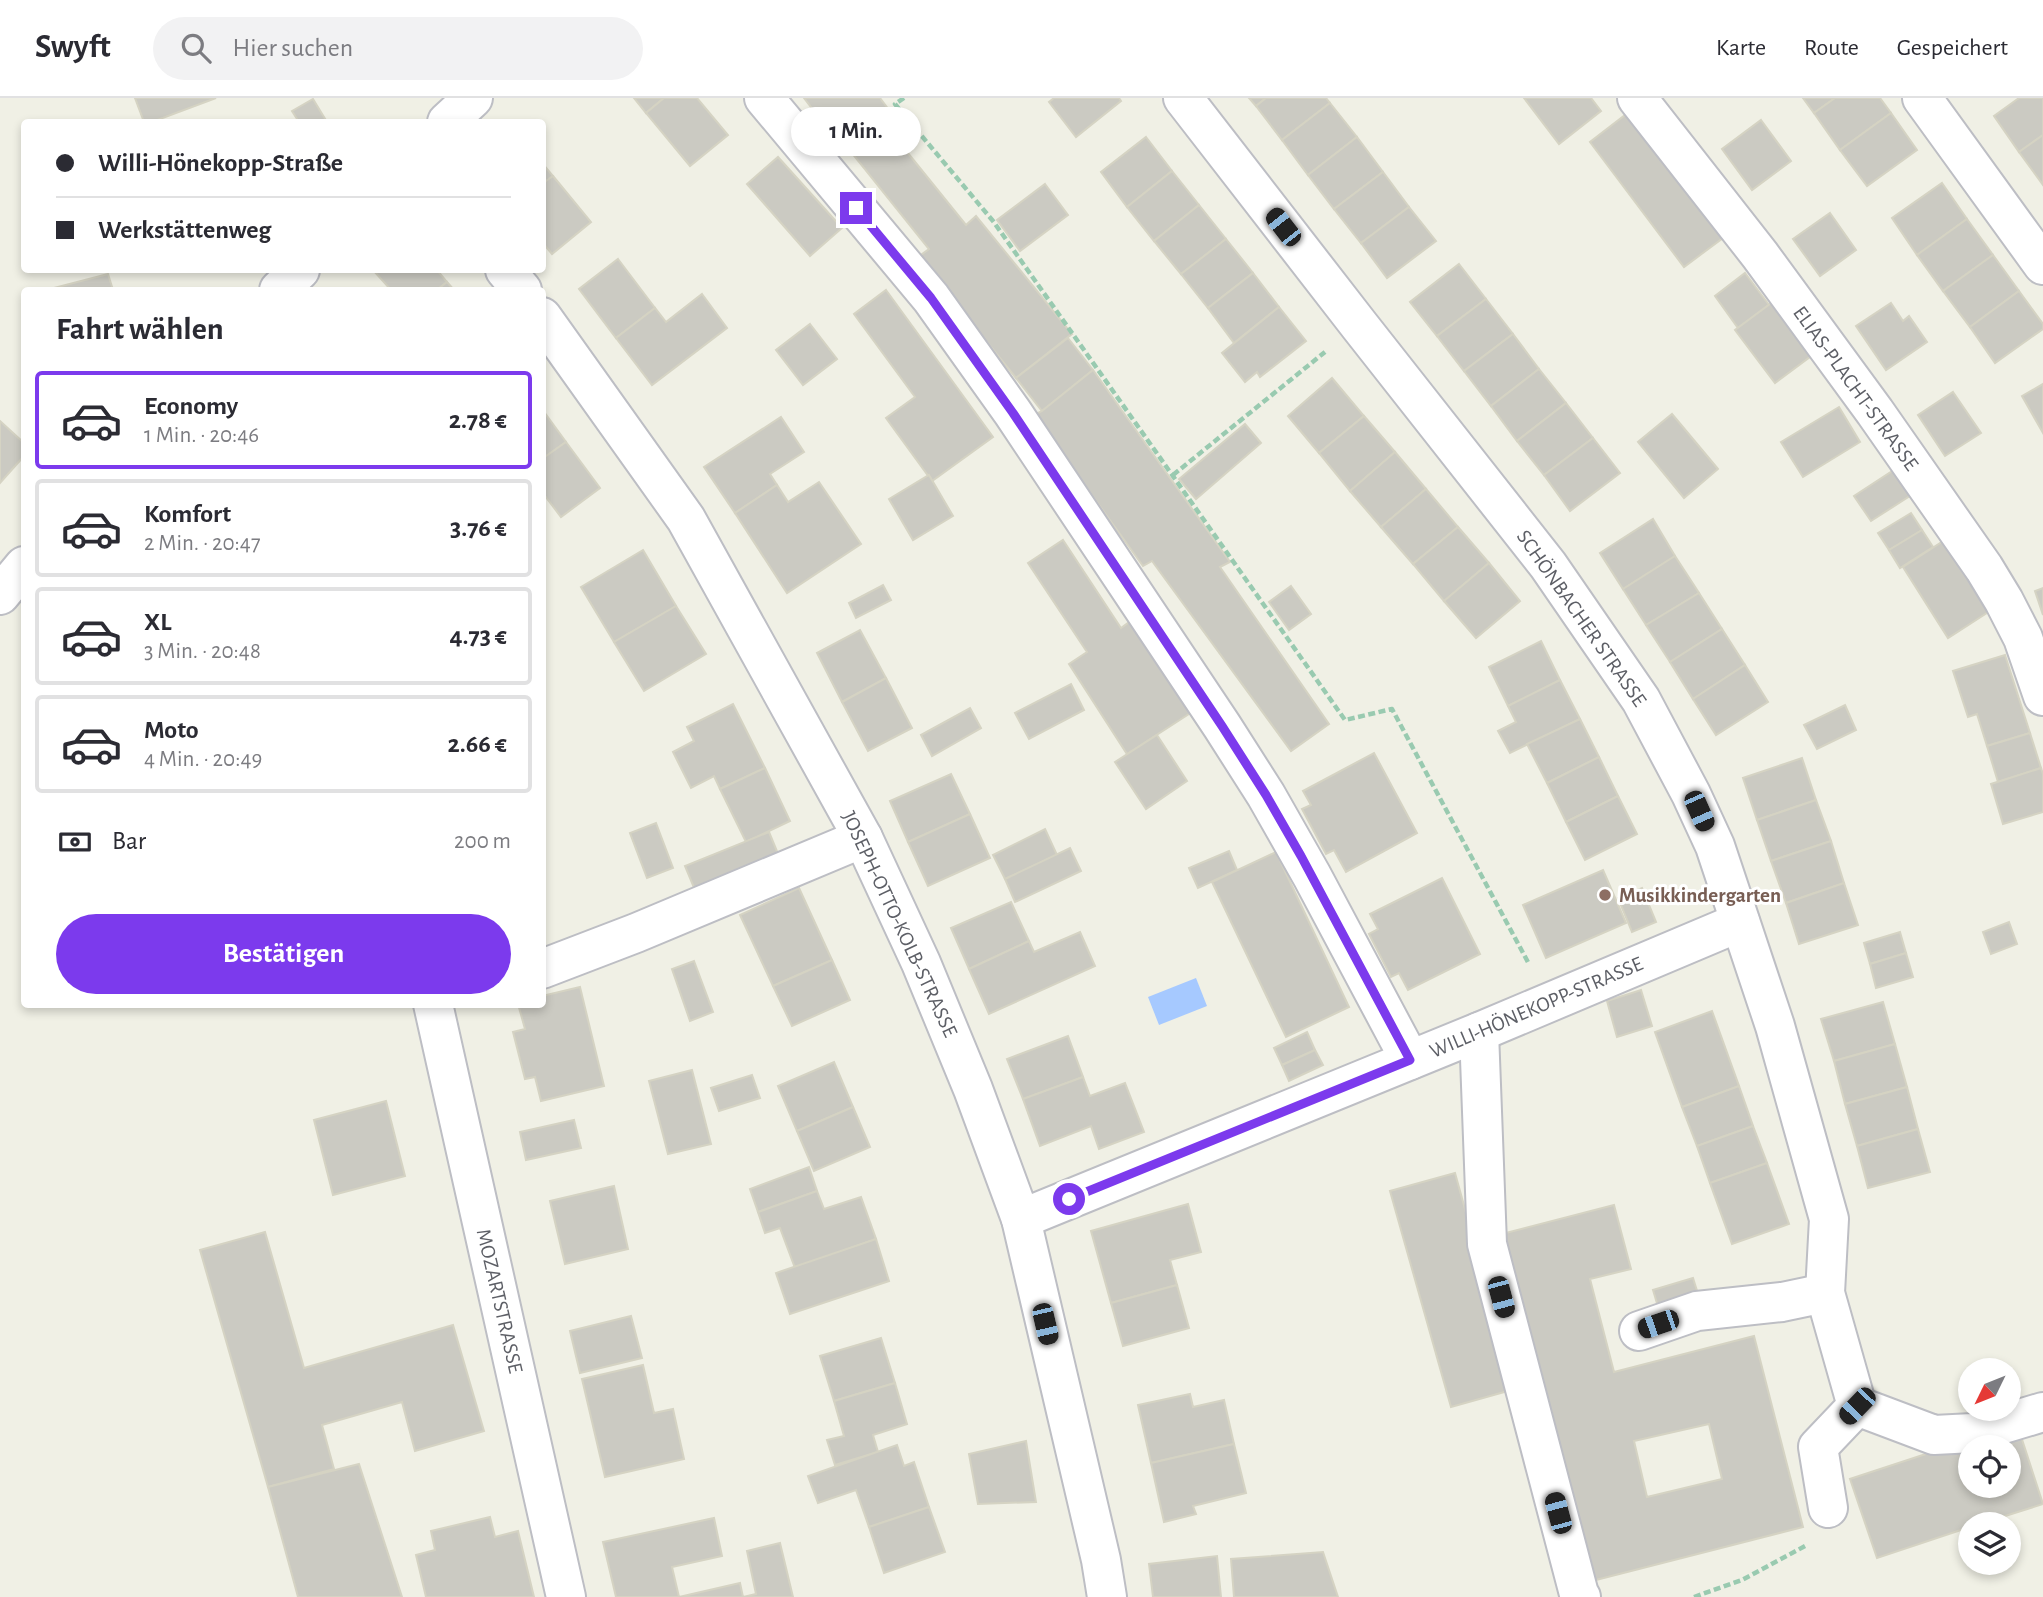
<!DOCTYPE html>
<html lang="de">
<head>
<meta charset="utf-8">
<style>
	body { margin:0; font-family:"Alegreya Sans",sans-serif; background:#f2f2f3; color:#2b2b33; height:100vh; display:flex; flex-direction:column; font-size:26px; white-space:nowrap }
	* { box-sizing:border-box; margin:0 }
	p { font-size:23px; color:#7c7c81 }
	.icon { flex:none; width:38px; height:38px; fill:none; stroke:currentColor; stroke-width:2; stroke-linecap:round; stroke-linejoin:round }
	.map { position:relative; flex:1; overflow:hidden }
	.panel { position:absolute; left:21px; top:189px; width:525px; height:721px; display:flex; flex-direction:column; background:#fff; border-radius:7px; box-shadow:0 4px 10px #0003 }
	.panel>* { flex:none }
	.banner { position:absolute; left:21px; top:21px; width:525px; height:154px; border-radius:7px; box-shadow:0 4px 10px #0003; display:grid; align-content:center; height:154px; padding:0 35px; background:#fff }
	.needle { width:46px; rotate:227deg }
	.tools { position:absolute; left:1958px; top:1260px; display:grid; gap:14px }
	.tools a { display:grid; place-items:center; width:63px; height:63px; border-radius:50%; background:#fff; box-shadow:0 4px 10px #0003; font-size:35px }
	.end { position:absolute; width:32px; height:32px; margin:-16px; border:9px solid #7c3aed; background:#fff; box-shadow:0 0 0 4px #fff }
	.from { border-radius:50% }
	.bubble { position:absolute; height:49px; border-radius:24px; background:#fff; box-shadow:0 4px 10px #0003; font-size:23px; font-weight:600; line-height:49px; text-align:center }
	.car { position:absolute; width:21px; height:42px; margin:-21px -10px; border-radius:9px; box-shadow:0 0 5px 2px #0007; background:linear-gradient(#222 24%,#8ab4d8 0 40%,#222 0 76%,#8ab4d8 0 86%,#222 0) }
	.banner b { display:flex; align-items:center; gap:24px; height:66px; font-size:26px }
	.banner b+b { border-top:2px solid #e1e1e2 }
	.banner i { width:18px; height:18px; background:#2b2b33 }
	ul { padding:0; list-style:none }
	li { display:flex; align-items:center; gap:21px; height:98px; margin:0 14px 10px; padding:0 21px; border:4px solid #e1e1e2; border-radius:7px }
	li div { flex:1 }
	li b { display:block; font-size:26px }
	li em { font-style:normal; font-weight:600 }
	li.selected { border-color:#7c3aed }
	li>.icon { width:63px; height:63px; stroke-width:1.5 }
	h2 { padding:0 35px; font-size:32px; line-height:84px }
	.pay { display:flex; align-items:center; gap:18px; height:77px; padding:0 35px; font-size:26px }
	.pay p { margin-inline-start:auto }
	.button { display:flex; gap:14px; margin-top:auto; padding:14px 35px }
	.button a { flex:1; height:80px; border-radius:42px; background:#7c3aed; color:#fff; font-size:28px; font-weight:600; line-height:80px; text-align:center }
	header { display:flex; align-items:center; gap:42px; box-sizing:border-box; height:98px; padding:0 35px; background:#fff; border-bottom:2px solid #e1e1e2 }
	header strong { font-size:33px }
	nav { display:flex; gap:38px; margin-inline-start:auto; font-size:24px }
	.search { width:490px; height:63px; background:#f2f2f3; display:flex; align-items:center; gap:18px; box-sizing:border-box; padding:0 24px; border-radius:38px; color:#7c7c81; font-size:26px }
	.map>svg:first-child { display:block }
	.water { fill:#a6c9ff }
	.building { fill:#cbcac2; stroke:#d5d3c3; stroke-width:2; fill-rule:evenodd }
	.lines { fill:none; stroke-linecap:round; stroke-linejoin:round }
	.minor-casing { stroke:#bdbec4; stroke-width:42 }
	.path { stroke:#99cab0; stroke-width:4.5; stroke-dasharray:7 3.5; stroke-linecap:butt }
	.minor { stroke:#fff; stroke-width:38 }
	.route { stroke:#7c3aed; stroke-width:9 }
	.education-dot { fill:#8d6e63; stroke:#fff; stroke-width:2.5 }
	.labels { text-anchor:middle; stroke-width:6; stroke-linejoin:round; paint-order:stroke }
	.street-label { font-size:21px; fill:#5d5f66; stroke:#fff }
	.education-label { font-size:21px; font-weight:bold; fill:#785e54; stroke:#fff; text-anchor:start }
</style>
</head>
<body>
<header>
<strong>Swyft</strong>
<div class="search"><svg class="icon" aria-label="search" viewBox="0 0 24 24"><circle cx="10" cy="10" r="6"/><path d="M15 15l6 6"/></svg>Hier suchen</div>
<nav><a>Karte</a><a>Route</a><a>Gespeichert</a></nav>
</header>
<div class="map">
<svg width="2043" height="1499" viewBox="0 0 2043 1499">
	<rect width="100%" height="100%" fill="#f0f0e5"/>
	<!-- water -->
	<path class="water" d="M1196,880L1207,908L1159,927L1148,899Z"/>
	<!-- building -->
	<g class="building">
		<path d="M135,0H216L152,24H144Z"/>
		<path d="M634,0H664L646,15Z"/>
		<path d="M664,0H697L728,37L690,68L646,15Z"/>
		<path d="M804,0H880L892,16L847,49L828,23L824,26Z"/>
		<path d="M1054,0H1119L1121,3L1076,39L1049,4Z"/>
		<path d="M1249,0H1266L1256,8Z"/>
		<path d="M1266,0H1326L1330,5L1282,42L1256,8Z"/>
		<path d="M1524,0H1591L1601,13L1559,46Z"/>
		<path d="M1803,0H1835L1814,15Z"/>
		<path d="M1835,0H1880L1891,15L1840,52L1814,15Z"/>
		<path d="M2019,0H2043V37L2019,54L1994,18Z"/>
		<path d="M313,1L327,24H299L292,13Z"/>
		<path d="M1330,5L1357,39L1308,77L1282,42Z"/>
		<path d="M1629,14L1723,140L1684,169L1590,44Z"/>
		<path d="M1891,15L1917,52L1867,88L1840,52Z"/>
		<path d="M1761,22L1791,63L1752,92L1722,51Z"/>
		<path d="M882,23L966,127L976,118L1072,236L1016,280L918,159L929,151L847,49Z"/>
		<path d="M2043,37V87L2019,54Z"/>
		<path d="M1146,39L1172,73L1127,109L1101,74Z"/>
		<path d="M1357,39L1383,74L1334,111L1308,77Z"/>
		<path d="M778,59L842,130L810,158L747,86Z"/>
		<path d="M542,65L553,78L542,86Z"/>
		<path d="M1172,73L1199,107L1154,143L1127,109Z"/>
		<path d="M1383,74L1409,109L1361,145L1334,111Z"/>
		<path d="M553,78L591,124L552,156L542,144V86Z"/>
		<path d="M1942,85L1967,121L1917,157L1892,120Z"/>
		<path d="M1045,86L1068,117L1020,153L997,122Z"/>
		<path d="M1199,107L1226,141L1181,176L1154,143Z"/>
		<path d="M1409,109L1436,143L1387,180L1361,145Z"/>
		<path d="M1830,115L1856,152L1820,178L1793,141Z"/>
		<path d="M1967,121L1993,157L1943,193L1917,157Z"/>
		<path d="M1226,141L1253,175L1208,210L1181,176Z"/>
		<path d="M1993,157L2019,193L1970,229L1943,193Z"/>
		<path d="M618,161L655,210L616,240L579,191Z"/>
		<path d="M1459,166L1486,201L1437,238L1410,204Z"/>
		<path d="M373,172H437L447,184L437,192H391Z"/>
		<path d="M1253,175L1279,209L1234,245L1208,210Z"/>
		<path d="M1745,175L1769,207L1738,230L1715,198Z"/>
		<path d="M108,176L113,192H51L50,191Z"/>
		<path d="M447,184L454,192H437Z"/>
		<path d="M886,192L993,339L932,383L886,320L915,299L854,216Z"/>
		<path d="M2019,193L2043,226V231L1995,265L1970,229Z"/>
		<path d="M702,196L727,230L652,287L616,240L655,210L666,224Z"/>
		<path d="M1486,201L1513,236L1464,273L1437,238Z"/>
		<path d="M1774,203L1814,256L1775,285L1735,232Z"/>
		<path d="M1891,205L1903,223L1909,218L1927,244L1886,272L1856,228Z"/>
		<path d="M1279,209L1306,243L1260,279L1257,274L1245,284L1222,255Z"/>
		<path d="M810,226L837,261L803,287L776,252Z"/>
		<path d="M1513,236L1539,271L1491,308L1464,273Z"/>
		<path d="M1068,240L1093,272L1042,313L1016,280Z"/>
		<path d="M1539,271L1566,305L1517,343L1491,308Z"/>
		<path d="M1093,272L1230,464L1220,469L1329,626L1291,653L1152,463L1143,468L1034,317L1042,313Z"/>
		<path d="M1332,280L1364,318L1319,355L1288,318Z"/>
		<path d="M2043,286V335L2022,298Z"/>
		<path d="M1953,294L1981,335L1945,358L1918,317Z"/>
		<path d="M1566,305L1593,340L1544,377L1517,343Z"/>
		<path d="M1839,309L1860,344L1803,379L1781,344Z"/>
		<path d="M542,311L566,344L542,361Z"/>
		<path d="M1672,316L1718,371L1684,400L1638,344Z"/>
		<path d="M1364,318L1395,354L1350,393L1319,355Z"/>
		<path d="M781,319L804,354L770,376L777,387L735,415L704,369Z"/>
		<path d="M0,323L24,345V358L0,385Z"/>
		<path d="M1245,326L1261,345L1196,401L1179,381Z"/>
		<path d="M1593,340L1620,375L1570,413L1544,377Z"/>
		<path d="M566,344L600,390L561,419L542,394V361Z"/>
		<path d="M1395,354L1426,391L1381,429L1350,393Z"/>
		<path d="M1897,370L1913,396L1871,423L1854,398Z"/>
		<path d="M929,377L953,418L913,442L889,401Z"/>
		<path d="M819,384L861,446L787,495L735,415L777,387L788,404Z"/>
		<path d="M1426,391L1458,429L1413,466L1381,429Z"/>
		<path d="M1911,415L1922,432L1889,452L1878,435Z"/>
		<path d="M1653,421L1675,458L1623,491L1600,455Z"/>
		<path d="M1458,429L1489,465L1444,503L1413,466Z"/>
		<path d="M1922,432L1933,449L1900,470L1889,452Z"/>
		<path d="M1063,442L1121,530L1132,522L1192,614L1127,656L1069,566L1087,554L1028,465Z"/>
		<path d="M1945,442L1990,513L1948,540L1903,469Z"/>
		<path d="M643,452L676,508L614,544L581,489Z"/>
		<path d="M1675,458L1699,495L1646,527L1623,491Z"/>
		<path d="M1489,465L1520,503L1476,540L1444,503Z"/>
		<path d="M883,487L891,502L856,520L849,505Z"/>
		<path d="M1291,488L1311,516L1289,532L1269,504Z"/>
		<path d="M2043,490V517L2035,493Z"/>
		<path d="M1699,495L1722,531L1670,564L1646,527Z"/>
		<path d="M676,508L706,556L644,593L614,544Z"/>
		<path d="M1722,531L1745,567L1693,601L1670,564Z"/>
		<path d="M860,532L886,580L842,604L817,555Z"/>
		<path d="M1541,543L1560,582L1508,608L1489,569Z"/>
		<path d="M2005,557L2030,635L1987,648L1977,616L1968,619L1953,573Z"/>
		<path d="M1745,567L1768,604L1716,637L1693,601Z"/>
		<path d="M886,580L912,630L868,653L842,604Z"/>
		<path d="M1560,582L1580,621L1510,655L1498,633L1516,624L1508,608Z"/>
		<path d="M1071,586L1084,612L1029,641L1015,615Z"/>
		<path d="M733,606L765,670L720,691L714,678L691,690L673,654L694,643L687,629Z"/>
		<path d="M1845,607L1856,632L1817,651L1804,627Z"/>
		<path d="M970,610L981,630L932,658L921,637Z"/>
		<path d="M1580,621L1599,659L1547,685L1527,646Z"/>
		<path d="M2030,635L2041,670L1998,684L1987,648Z"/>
		<path d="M1157,637L1187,683L1146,711L1115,664Z"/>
		<path d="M1374,655L1417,735L1346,774L1334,752L1326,756L1302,711L1311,707L1303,693Z"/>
		<path d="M1599,659L1618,698L1566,724L1547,685Z"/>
		<path d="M1802,660L1816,702L1757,722L1743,680Z"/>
		<path d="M765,670L790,723L746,744L720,691Z"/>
		<path d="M2041,670L2043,676V714L2003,726L1991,686Z"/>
		<path d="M951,676L970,716L908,744L890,703Z"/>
		<path d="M1618,698L1637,736L1585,762L1566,724Z"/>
		<path d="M1816,702L1831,743L1771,763L1757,722Z"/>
		<path d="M970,716L990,760L928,788L908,744Z"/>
		<path d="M656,725L673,770L647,780L630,735Z"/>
		<path d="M1045,731L1057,757L1005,781L993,757Z"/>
		<path d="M769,734L781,763L697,797L685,768Z"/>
		<path d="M1831,743L1844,785L1786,805L1771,763Z"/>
		<path d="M1070,750L1081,773L1015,804L1005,781Z"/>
		<path d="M1229,753L1237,772L1198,790L1189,770Z"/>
		<path d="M1276,754L1349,909L1286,939L1212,784Z"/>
		<path d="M1603,772L1626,825L1546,860L1523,807Z"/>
		<path d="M1442,780L1480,856L1408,892L1399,875L1391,879L1369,836L1378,831L1370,816Z"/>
		<path d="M1844,785L1858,827L1799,846L1786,805Z"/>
		<path d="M799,790L832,862L773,888L740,817Z"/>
		<path d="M1642,790L1656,824L1632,834L1618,800Z"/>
		<path d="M1011,804L1029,843L969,871L951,830Z"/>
		<path d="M2009,824L2017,846L1991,856L1983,834Z"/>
		<path d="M1080,834L1095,868L989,916L969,871L1029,843L1034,854Z"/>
		<path d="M1900,834L1906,855L1870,866L1864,845Z"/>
		<path d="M1906,855L1913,879L1876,890L1870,866Z"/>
		<path d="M832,862L850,902L792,928L773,888Z"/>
		<path d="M694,863L713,914L690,923L672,871Z"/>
		<path d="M580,889L604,988L541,1003L535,979L525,981L513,934L525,931L518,906H542V898Z"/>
		<path d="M1641,892L1652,928L1617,939L1607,903Z"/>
		<path d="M1883,904L1895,946L1834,963L1821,921Z"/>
		<path d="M1712,913L1739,988L1682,1009L1655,934Z"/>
		<path d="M1307,934L1315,952L1282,967L1274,950Z"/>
		<path d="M1068,938L1083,979L1023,1001L1007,961Z"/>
		<path d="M1895,946L1907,989L1845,1006L1834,963Z"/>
		<path d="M1315,952L1323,967L1289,983L1282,967Z"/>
		<path d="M834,964L853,1009L797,1033L778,988Z"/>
		<path d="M692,972L711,1046L668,1056L649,983Z"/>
		<path d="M752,977L760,1000L719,1013L711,990Z"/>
		<path d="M1083,979L1090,998L1125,985L1144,1034L1099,1051L1091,1028L1040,1048L1023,1001Z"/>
		<path d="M1739,988L1753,1028L1697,1048L1682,1009Z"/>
		<path d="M1907,989L1918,1031L1857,1048L1845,1006Z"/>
		<path d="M386,1003L405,1078L333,1097L314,1022Z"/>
		<path d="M853,1009L870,1049L814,1073L797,1033Z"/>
		<path d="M574,1022L581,1050L526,1062L520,1034Z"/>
		<path d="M1753,1028L1767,1065L1710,1085L1697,1048Z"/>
		<path d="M1918,1031L1930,1074L1868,1090L1857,1048Z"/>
		<path d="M1767,1065L1789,1126L1732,1146L1710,1085Z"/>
		<path d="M809,1069L817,1093L758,1114L750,1091Z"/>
		<path d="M1455,1075L1515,1291L1451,1309L1390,1093Z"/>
		<path d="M614,1088L628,1151L565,1166L550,1103Z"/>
		<path d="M817,1093L824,1111L861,1099L876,1141L795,1170L780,1130L765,1135L758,1114Z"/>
		<path d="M1188,1106L1201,1154L1170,1162L1177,1187L1111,1205L1091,1133Z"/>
		<path d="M1614,1107L1631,1171L1590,1181L1614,1274L1754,1238L1803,1429L1592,1483L1502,1136ZM1709,1326L1722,1381L1647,1399L1634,1343Z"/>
		<path d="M265,1134L304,1270L453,1227L484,1333L415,1353L402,1304L322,1327L334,1371L268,1389L200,1152Z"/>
		<path d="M876,1141L889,1183L790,1216L776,1175Z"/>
		<path d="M1693,1180L1699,1199L1659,1212L1653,1192Z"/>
		<path d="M1177,1187L1189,1230L1123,1248L1111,1205Z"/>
		<path d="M631,1218L642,1260L580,1275L570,1233Z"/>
		<path d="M881,1240L895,1285L834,1303L820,1258Z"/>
		<path d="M643,1267L654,1315L673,1311L684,1361L605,1379L582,1281Z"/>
		<path d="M895,1285L907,1326L873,1337L878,1354L835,1367L827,1342L844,1338L834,1303Z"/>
		<path d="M1190,1296L1193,1309L1224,1302L1234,1346L1151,1365L1138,1307Z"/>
		<path d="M2017,1326L2043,1406L1980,1426H1970V1429L1877,1460L1850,1381ZM1970,1349H2009V1388H1970Z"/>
		<path d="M1026,1343L1036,1404L978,1406L969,1356Z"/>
		<path d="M1234,1346L1246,1395L1193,1408L1196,1416L1164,1424L1151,1365Z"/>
		<path d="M897,1347L904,1368L914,1364L929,1409L869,1429L856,1392L818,1405L808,1378Z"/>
		<path d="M359,1366L402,1499H298L268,1389Z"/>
		<path d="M929,1409L945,1454L884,1475L869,1429Z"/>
		<path d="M490,1419L495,1439L518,1433L534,1499H426L416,1457L435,1452L431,1433Z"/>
		<path d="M714,1420L722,1458L672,1469L679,1499L740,1485L743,1499L756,1496L747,1453L780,1445L793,1499H616L603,1444Z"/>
		<path d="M1323,1454L1338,1499H1234L1231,1461Z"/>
		<path d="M1217,1458L1221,1499H1153L1149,1466Z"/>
	</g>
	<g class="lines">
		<!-- minor casing -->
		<g class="minor-casing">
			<g id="minor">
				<path d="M764,0L931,200L1013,315L1222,628L1266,697L1312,778L1410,962"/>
				<path d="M1183,0L1359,227L1548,467L1641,602L1691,696L1715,748L1775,928L1829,1121L1825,1195L1857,1308L1818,1349L1828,1410"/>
				<path d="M1637,0L1760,157L1875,314L1984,470L2004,503L2023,540L2043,598"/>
				<path d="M1922,0L2043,167"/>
				<path d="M447,24L473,0"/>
				<path d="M505,172L522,192"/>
				<path d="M279,192L300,172"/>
				<path d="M542,219L686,421L863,740L921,865L973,991L1021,1121L1101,1462L1107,1499"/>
				<path d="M0,497L24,468"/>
				<path d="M542,871L636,835L863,740"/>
				<path d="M433,906L566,1499"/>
				<path d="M1479,934L1487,1146L1579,1496L1581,1499"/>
				<path d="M1021,1121L1479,934L1740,824"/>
				<path d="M1639,1233L1697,1213L1782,1204L1825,1195"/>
				<path d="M1857,1308L1934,1337L1973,1335L2043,1314"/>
			</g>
		</g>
		<!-- path -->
		<g class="path">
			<path d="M904,0L895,6L993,123L1345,622L1392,611L1529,866"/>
			<path d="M1173,377L1325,254"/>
			<path d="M1694,1499L1742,1482L1807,1447"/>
		</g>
		<!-- minor -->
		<use href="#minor" class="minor"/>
	</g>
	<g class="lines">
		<!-- route -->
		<path class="route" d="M856,110L931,200L1013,315L1222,628L1266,697L1301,758L1410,962L1069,1101"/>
	</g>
	<!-- markers -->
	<circle class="education-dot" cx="1605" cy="797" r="7"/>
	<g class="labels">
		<!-- street labels -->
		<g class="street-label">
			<text transform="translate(1856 290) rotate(54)" y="7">ELIAS-PLACHT-STRASSE</text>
			<text transform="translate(1582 520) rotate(55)" y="7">SCHÖNBACHER STRASSE</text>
			<text transform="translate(900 826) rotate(65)" y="7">JOSEPH-OTTO-KOLB-STRASSE</text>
			<text transform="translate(1536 909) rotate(-23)" y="7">WILLI-HÖNEKOPP-STRASSE</text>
			<text transform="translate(500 1203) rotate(77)" y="7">MOZARTSTRASSE</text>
		</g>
		<!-- education labels -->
		<g class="education-label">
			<text x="1619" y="804">Musikkindergarten</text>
		</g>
	</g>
</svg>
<div class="tools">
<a><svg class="needle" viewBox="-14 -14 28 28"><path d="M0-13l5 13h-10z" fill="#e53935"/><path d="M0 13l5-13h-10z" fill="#7c7c81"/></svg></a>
<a><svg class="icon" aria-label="locate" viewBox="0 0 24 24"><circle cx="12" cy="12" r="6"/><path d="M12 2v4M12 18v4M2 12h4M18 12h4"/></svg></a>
<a><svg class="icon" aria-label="layers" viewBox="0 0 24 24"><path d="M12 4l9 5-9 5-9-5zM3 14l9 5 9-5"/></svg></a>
</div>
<i class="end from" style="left:1069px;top:1101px"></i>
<i class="end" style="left:856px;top:110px"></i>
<div class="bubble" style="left:791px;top:9px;width:130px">1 Min.</div>
<i class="car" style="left:1283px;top:129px;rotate:322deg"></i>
<i class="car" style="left:1699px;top:713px;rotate:156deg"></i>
<i class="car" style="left:1501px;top:1199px;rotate:165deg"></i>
<i class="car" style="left:1045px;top:1226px;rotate:167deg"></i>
<i class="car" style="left:1658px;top:1226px;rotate:251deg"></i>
<i class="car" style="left:1857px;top:1308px;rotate:224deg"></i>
<i class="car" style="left:1558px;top:1415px;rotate:345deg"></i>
<div class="banner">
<b><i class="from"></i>Willi-Hönekopp-Straße</b>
<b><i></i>Werkstättenweg</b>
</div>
<section class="panel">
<h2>Fahrt wählen</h2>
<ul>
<li class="selected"><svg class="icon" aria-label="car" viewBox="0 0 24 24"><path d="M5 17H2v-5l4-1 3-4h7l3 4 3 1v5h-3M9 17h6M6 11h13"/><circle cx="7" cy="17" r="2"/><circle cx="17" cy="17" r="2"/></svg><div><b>Economy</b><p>1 Min. · 20:46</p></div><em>2.78 €</em></li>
<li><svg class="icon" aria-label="car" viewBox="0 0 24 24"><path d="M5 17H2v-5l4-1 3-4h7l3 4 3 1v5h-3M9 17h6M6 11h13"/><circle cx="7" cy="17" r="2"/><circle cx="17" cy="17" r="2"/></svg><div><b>Komfort</b><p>2 Min. · 20:47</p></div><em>3.76 €</em></li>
<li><svg class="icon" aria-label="car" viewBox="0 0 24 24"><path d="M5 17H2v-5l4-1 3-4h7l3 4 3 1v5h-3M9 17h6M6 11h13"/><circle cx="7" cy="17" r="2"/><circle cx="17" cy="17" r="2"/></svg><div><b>XL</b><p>3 Min. · 20:48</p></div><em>4.73 €</em></li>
<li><svg class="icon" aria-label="car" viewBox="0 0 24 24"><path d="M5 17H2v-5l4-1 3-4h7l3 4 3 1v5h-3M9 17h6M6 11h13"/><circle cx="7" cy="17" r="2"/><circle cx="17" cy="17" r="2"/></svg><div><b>Moto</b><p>4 Min. · 20:49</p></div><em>2.66 €</em></li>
</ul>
<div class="pay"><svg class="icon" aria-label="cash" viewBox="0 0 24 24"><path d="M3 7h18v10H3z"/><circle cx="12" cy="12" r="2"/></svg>Bar<p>200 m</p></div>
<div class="button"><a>Bestätigen</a></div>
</section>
</div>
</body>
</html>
